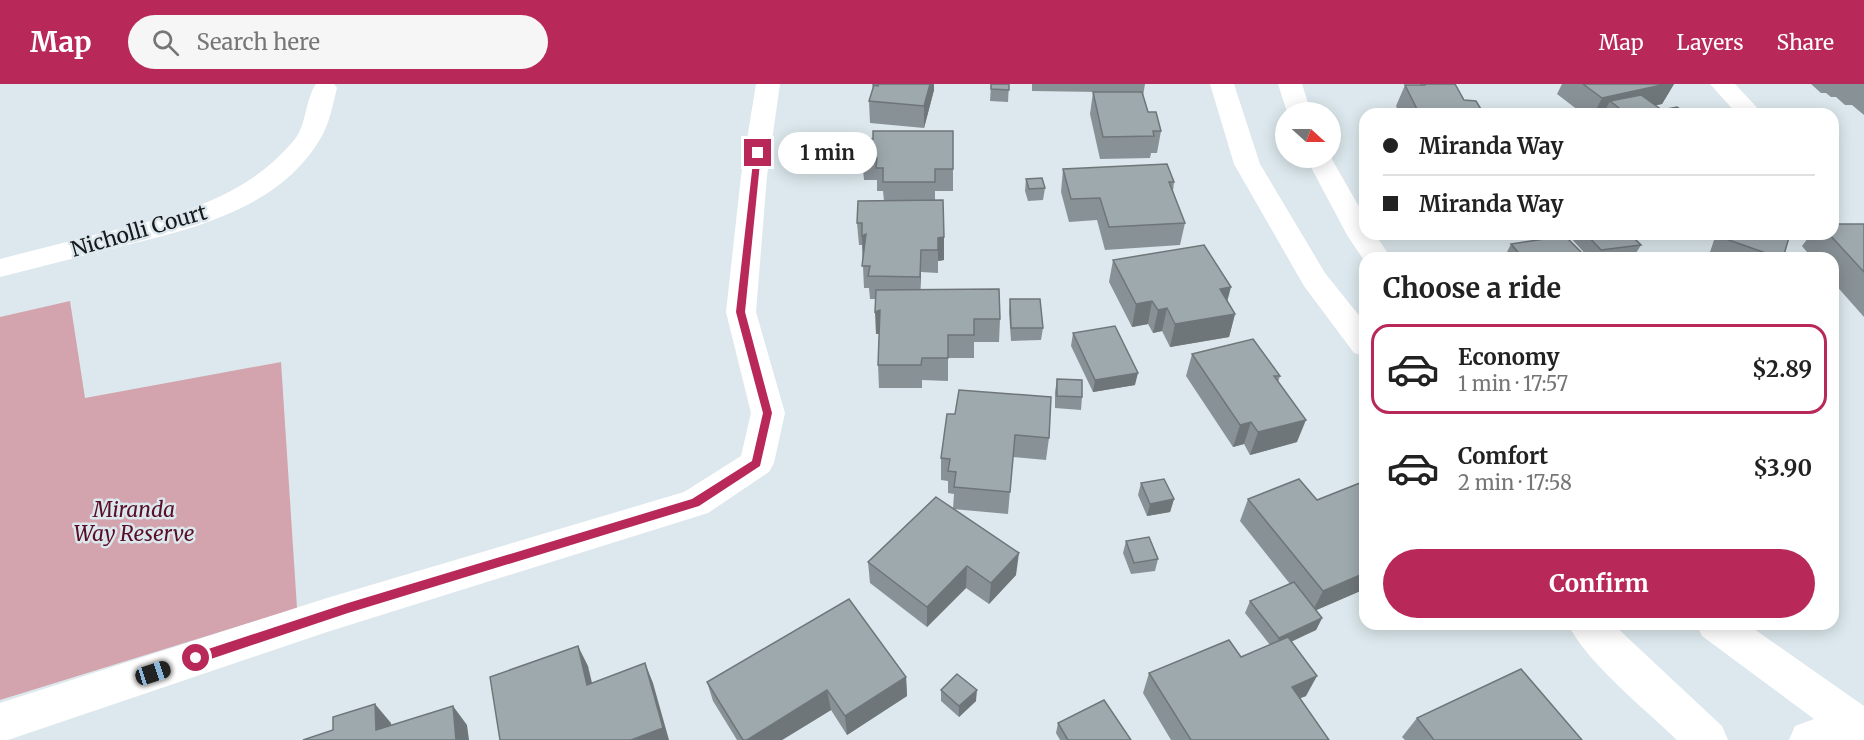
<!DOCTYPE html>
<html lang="en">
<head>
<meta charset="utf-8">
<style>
	body { margin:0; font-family:Merriweather,serif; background:#f6f6f6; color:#222; height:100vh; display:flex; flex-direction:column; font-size:22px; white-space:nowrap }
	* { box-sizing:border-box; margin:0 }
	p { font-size:20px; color:#767676 }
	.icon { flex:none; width:33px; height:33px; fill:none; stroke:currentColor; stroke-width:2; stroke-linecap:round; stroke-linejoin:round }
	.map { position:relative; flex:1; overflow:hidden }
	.panel { position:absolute; left:1359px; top:168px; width:480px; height:378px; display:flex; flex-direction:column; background:#fff; border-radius:18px; box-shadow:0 3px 15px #0003 }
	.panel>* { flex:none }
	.top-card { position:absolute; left:1359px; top:24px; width:480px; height:132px; border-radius:18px; box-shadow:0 3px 15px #0003; display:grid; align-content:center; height:132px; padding:0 24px; background:#fff }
	.needle { width:39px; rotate:111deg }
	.buttons { position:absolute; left:1275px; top:18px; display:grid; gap:12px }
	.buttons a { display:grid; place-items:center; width:66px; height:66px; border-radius:50%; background:#fff; box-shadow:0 3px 15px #0003; font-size:30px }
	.end { position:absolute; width:27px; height:27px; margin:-14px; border:8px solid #b8295a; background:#fff; box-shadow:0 0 0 3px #fff }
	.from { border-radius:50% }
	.bubble { position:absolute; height:42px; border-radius:21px; background:#fff; box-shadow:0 3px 15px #0003; font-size:20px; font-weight:700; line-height:42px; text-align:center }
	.car { position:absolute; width:18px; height:36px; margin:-18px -9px; border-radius:8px; box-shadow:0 0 4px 2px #0007; background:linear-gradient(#222 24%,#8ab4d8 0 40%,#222 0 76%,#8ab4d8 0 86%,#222 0) }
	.top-card b { display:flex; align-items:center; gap:21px; height:57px; font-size:22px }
	.top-card b+b { border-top:2px solid #e0e0e0 }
	.top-card i { width:15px; height:15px; background:#222 }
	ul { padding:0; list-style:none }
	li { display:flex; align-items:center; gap:18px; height:90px; margin:0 12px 9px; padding:0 12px; border:3px solid transparent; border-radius:18px }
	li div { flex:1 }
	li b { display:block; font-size:22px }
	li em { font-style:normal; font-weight:700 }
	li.selected { border-color:#b8295a }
	li>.icon { width:54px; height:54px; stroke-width:1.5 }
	h2 { padding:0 24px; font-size:27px; line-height:72px }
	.action { display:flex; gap:12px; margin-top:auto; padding:12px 24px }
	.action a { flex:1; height:69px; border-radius:36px; background:#b8295a; color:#fff; font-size:24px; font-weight:700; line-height:69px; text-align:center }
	header { display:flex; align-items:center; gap:36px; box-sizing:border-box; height:84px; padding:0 30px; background:#b8295a; color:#fff }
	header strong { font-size:28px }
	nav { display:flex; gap:33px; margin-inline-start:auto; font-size:21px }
	.search { width:420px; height:54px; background:#f6f6f6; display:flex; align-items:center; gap:15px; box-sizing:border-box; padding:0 21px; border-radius:33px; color:#767676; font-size:22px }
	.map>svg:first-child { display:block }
	.green { fill:#d3a4ad }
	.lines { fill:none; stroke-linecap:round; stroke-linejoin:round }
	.minor { fill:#fff; fill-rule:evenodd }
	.primary { fill:#fff; fill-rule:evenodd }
	.wall { fill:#889196 }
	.shaded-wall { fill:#6f767a }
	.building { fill:#9ea9ae; stroke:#6f767a; stroke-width:1.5 }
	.route { fill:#b8295a }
	.labels { text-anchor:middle; stroke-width:5; stroke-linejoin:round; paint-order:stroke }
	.street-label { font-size:21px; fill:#15191b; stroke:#dce8ed }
	.park-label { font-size:21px; font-style:italic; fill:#590e28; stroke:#dce8ed }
</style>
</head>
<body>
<header>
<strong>Map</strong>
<div class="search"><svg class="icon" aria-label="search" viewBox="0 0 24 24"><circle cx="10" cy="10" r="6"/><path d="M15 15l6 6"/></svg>Search here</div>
<nav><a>Map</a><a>Layers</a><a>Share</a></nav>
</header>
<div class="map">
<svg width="1864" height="656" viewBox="0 0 1864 656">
	<rect width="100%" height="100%" fill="#dce8ed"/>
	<!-- green -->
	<path class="green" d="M70,217L85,314L281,278L297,524L0,616V233Z"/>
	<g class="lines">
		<!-- minor -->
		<g class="minor">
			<path d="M316,0H334L337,4C333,20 330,37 322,52C280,127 187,146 111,165C74,174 37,184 0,193V175C34,166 68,158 102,149C174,132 246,115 295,55C307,39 305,16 316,0Z"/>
			<path d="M756,0H780L767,92L756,228L785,329L774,379L769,388L708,429L327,548L8,656H0V619L327,514L684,408L741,372L751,329L726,228L741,92Z"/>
			<path d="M1710,0H1735L1763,30H1737Z"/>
		</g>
		<!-- primary -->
		<g class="primary">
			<path d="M1210,0H1234L1260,80L1325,189L1365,239V272L1354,269L1304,202L1234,80Z"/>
			<path d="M1278,0H1302L1311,28H1287Z"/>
			<path d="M1330,72L1365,133V150H1375L1391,174H1365V178L1347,151L1306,74Z"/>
			<path d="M1568,540H1613L1722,642L1728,656H1677C1646,626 1586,578 1568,540Z"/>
			<path d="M1696,540H1747L1864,622V656H1789L1795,642L1814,635L1702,552Z"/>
		</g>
	</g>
	<!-- wall -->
	<g class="wall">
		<path d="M872,0H934V6L924,44L870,39L869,17L873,5Z"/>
		<path d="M991,0H1009L1008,18L990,17Z"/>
		<path d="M1032,0H1145L1143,12L1148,28L1161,47L1157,69H1151L1150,74L1100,75L1090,30L1093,8H1099L1032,7Z"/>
		<path d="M1420,0H1455L1464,16L1484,30H1400L1396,22L1405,1H1420Z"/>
		<path d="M1562,0H1674L1662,20L1656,21L1662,26L1687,30H1583L1557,10Z"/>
		<path d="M1811,0H1864V31L1852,21H1845L1836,13H1831L1826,9H1821Z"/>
		<path d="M864,55L953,85V107H935V116L944,153V176L938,177V189L921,188L920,205L1000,235L999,258H974V274H948V297L922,296V304H879L878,281L879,250H876V215H870L869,204H864L862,161H859L857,139L884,117L883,107H877V96H864L862,74Z"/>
		<path d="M1063,85L1174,98L1173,107L1185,139L1180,161L1105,166L1097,136L1069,138L1061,108Z"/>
		<path d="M1026,95L1045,104L1043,116L1028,117L1025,107Z"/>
		<path d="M1864,140V233L1833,198V174H1812L1802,162L1811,150H1833Z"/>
		<path d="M1572,150H1630L1641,161L1633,174H1589L1570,153Z"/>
		<path d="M1716,150H1790L1783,174H1708Z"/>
		<path d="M1511,160L1587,174H1504Z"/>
		<path d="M1113,176L1227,217L1235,230L1229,253L1170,263L1162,247L1153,249L1148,240L1132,243L1109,198Z"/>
		<path d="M1010,215L1043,244L1041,256L1011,257L1009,228Z"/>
		<path d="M1073,249L1135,301L1093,308L1071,262Z"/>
		<path d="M1192,270L1280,292L1278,298L1297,358L1250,371L1244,360L1233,363L1186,292Z"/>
		<path d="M1057,295L1082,313L1081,326L1055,324V308Z"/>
		<path d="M947,330L1049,354L1046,376L1013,373L1008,430L953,425L954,410L948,409V397L941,396V374Z"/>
		<path d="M1141,399L1174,415L1170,428L1147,432L1138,411Z"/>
		<path d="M1365,404V505L1316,526L1322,534L1316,546L1291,557L1306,612L1300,614L1329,656H1171L1143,609L1149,589L1241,573L1270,561L1245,529L1250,517L1290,500L1240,437L1248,415L1317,416Z"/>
		<path d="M936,413L1016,491L989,520L966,504L927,543L870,499L868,478Z"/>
		<path d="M1126,457L1158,475L1155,487L1131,490L1123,469Z"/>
		<path d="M906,593L907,612L847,651L831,626L782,656H737L713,617L707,598Z"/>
		<path d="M941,606L976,617L959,633L941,617Z"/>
		<path d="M1417,634L1582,656H1405L1402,653Z"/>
		<path d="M1058,639L1131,656H1060L1056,649Z"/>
	</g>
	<!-- shaded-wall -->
	<g class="shaded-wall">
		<path d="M930,0H934V6L924,44V22Z"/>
		<path d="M1666,0H1674L1662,20L1625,28L1610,17L1603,30H1594L1602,14Z"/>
		<path d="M866,150L863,174L862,152Z"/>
		<path d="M944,153V176L938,177V154Z"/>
		<path d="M921,166V188L920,216V193Z"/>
		<path d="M1231,203L1225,226L1220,205Z"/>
		<path d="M1152,217L1148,240L1132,243L1136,220Z"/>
		<path d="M1167,224L1162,247L1153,249L1158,226Z"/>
		<path d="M880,226L882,249L876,250L875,228Z"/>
		<path d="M1235,230L1229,253L1170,263L1175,240Z"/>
		<path d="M1138,289L1135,301L1093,308L1095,296Z"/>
		<path d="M1306,336L1297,358L1250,371L1258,348Z"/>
		<path d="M1251,338L1244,360L1233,363L1240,341Z"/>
		<path d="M1174,415L1170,428L1147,432L1150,420Z"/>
		<path d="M1019,469L1016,491L989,520L991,499Z"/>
		<path d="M967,482L966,504L927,543V523Z"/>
		<path d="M1365,489V505L1312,528L1323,507Z"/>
		<path d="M1322,534L1316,546L1274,566L1279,554Z"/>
		<path d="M578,562L588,582L597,620L587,601Z"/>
		<path d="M645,579L653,599L669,656H631Z"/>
		<path d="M1317,592L1306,612L1281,622L1292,603Z"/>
		<path d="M906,593L907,612L847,651L845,632Z"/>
		<path d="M827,606L831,626L782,656H747Z"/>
		<path d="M977,606L976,617L959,633V622Z"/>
		<path d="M375,620L391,639L392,656L376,646Z"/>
		<path d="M453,622L467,641L469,656H456Z"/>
	</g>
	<!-- building -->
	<g class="building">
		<path d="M878,0H930L924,22L869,17L874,1L878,2Z"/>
		<path d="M991,0H1009V6L991,5Z"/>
		<path d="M1425,0H1455L1464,16L1476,17L1484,30H1445L1443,28L1418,27L1405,1H1425Z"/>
		<path d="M1583,0H1666L1602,14Z"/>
		<path d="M1093,8H1142L1148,28H1156L1161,47H1153L1154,52L1103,53Z"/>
		<path d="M1641,11L1662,26L1677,23L1687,30H1627L1610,17Z"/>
		<path d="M873,47H953V85H935V98H883V84H876L877,74H862L864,55H873Z"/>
		<path d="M1167,80L1174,98H1169L1185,139L1109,143L1100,114L1071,115L1063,85Z"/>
		<path d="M1042,94L1045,104L1029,105L1026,95Z"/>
		<path d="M943,116L944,153L938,154V166H921L920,193L868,192L870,182H862L866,150L862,152V139H857L858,117Z"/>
		<path d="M1833,140H1864V188L1829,150H1833Z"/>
		<path d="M1586,150H1630L1641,161L1601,166Z"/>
		<path d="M1724,150H1790L1783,174H1780L1723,154Z"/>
		<path d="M1565,152L1587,174H1523L1511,160Z"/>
		<path d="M1204,161L1231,203L1220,205L1235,230L1175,240L1167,224L1158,226L1152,217L1136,220L1113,176Z"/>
		<path d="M999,205L1000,235H974V251H948V274H922L921,281H878L880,226L875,228L876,206Z"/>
		<path d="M1010,215H1040L1043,244H1011Z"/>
		<path d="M1115,242L1138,289L1095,296L1073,249Z"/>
		<path d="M1253,255L1280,292H1274L1306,336L1258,348L1251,338L1240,341L1192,270Z"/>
		<path d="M1057,295L1082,296V313L1057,312Z"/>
		<path d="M959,306L1051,313L1049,354L1015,351L1010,408L954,403L956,388L948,387L950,375L941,374L947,330H955Z"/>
		<path d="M1164,395L1174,415L1150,420L1141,399Z"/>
		<path d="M1299,395L1317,416L1360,399L1365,404V489L1323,507L1248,415Z"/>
		<path d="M936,413L1019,469L991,499L967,482L927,523L868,478Z"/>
		<path d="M1149,453L1158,475L1134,479L1126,457Z"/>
		<path d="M1294,498L1322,534L1279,554L1250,517Z"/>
		<path d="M849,515L906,593L845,632L827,606L747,656H743L707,598Z"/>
		<path d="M1288,553L1317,592L1292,603L1329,656H1191L1149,589L1229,556L1241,573Z"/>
		<path d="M578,562L587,601L645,579L663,644L631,656H500L490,593Z"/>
		<path d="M1521,585L1582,656H1434L1417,634Z"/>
		<path d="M957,590L977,606L959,622L941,606Z"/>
		<path d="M1104,616L1131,656H1068L1058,639Z"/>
		<path d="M375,620L376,646L453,622L456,656H303L333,646V633Z"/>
	</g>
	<!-- route -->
	<path class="route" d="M758,67L761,69L745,228L772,329L760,382L699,422L348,529L196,580L192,578L190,574L196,569L348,519L692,415L752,377L763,329L736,228L754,69Z"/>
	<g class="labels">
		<!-- street labels -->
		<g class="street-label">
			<text transform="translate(139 147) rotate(-16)" y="7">Nicholli Court</text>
		</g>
		<!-- park labels -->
		<g class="park-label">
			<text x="134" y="433">Miranda<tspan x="134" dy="24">Way Reserve</tspan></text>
		</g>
	</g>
</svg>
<div class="buttons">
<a><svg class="needle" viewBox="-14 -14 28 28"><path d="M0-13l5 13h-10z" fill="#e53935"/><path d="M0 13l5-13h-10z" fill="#767676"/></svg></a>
</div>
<i class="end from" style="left:196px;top:574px"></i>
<i class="end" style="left:758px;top:69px"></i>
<div class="bubble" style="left:778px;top:48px;width:99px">1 min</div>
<i class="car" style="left:153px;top:589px;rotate:72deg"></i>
<div class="top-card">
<b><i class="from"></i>Miranda Way</b>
<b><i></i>Miranda Way</b>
</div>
<section class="panel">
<h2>Choose a ride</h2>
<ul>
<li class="selected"><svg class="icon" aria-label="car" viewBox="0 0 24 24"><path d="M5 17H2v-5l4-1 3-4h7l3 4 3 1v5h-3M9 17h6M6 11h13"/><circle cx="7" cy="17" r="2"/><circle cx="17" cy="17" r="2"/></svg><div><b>Economy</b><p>1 min · 17:57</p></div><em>$2.89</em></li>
<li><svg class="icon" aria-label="car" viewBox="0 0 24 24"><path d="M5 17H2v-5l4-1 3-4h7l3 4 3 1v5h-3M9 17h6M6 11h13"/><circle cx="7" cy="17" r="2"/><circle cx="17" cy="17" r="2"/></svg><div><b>Comfort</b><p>2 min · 17:58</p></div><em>$3.90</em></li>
</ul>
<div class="action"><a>Confirm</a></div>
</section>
</div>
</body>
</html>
